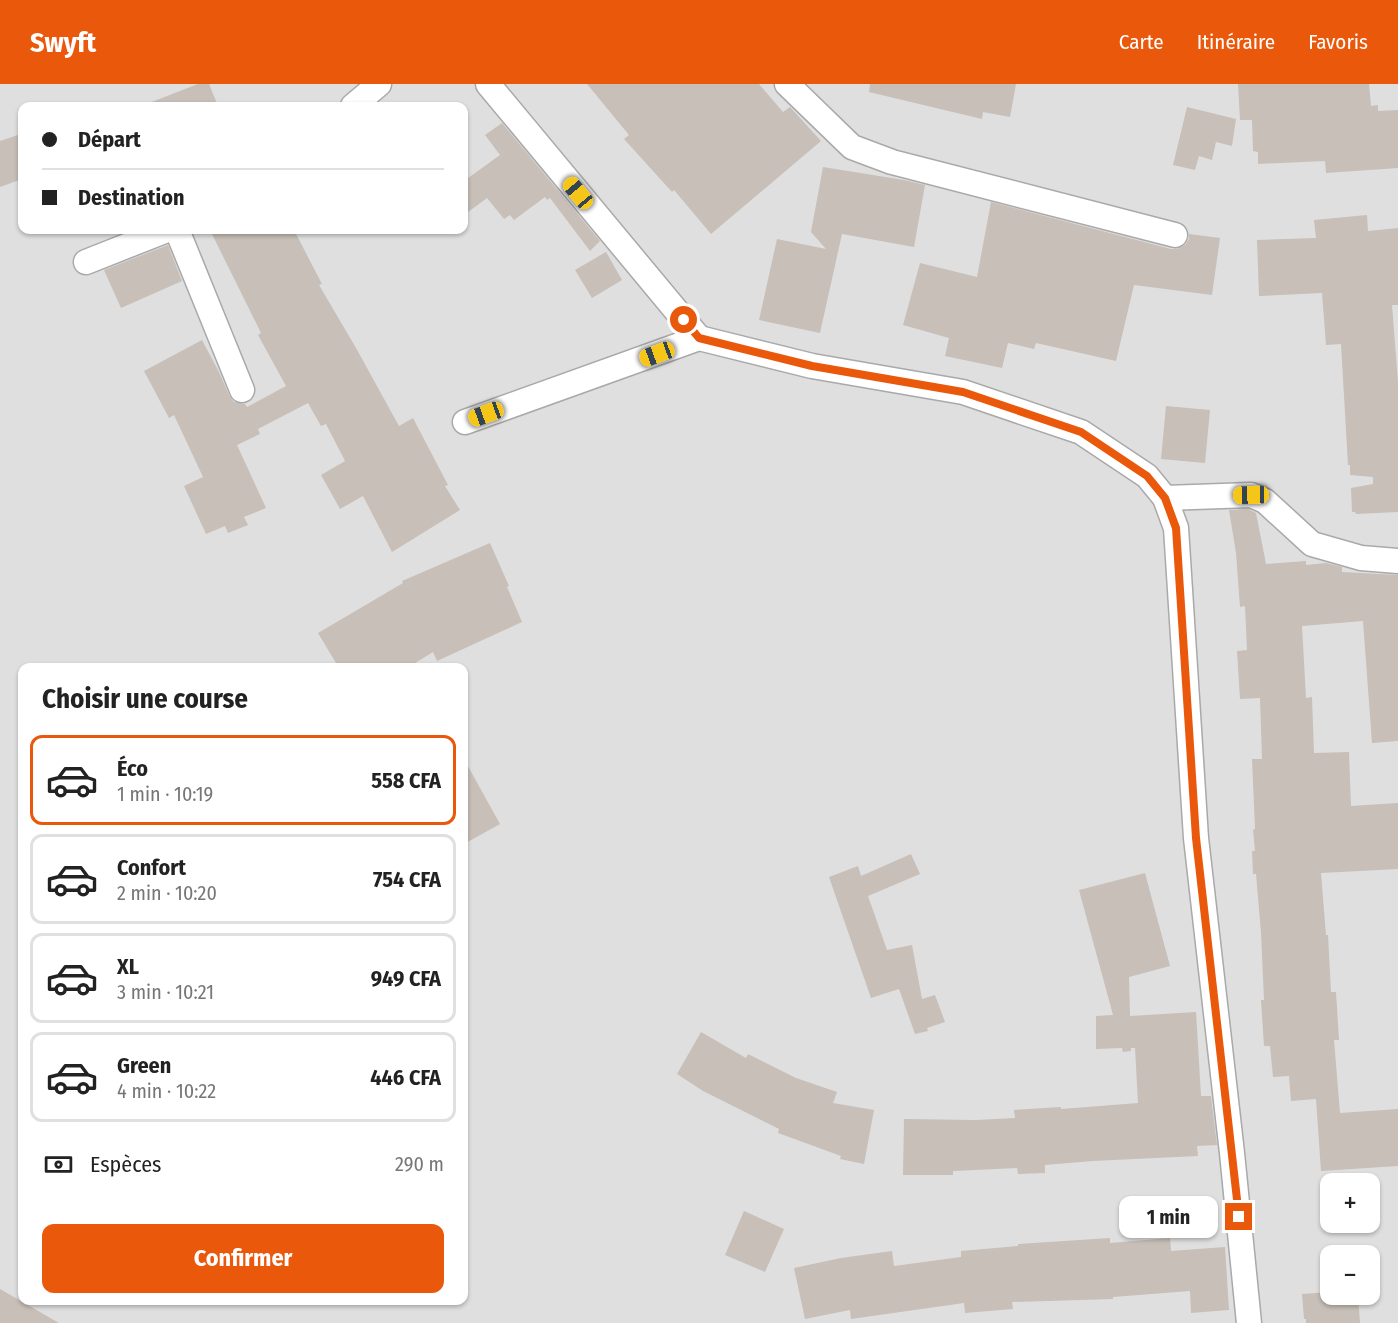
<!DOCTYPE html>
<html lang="fr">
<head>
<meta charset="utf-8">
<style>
	body { margin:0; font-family:"Fira Sans Condensed",sans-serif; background:#f2f2f2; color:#222; height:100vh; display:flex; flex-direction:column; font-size:22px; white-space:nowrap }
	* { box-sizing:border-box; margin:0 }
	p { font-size:20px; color:#767676 }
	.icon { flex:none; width:33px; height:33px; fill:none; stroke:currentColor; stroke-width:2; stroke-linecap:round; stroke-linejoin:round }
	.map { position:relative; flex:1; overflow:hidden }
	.side { position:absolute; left:18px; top:579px; width:450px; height:642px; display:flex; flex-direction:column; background:#fff; border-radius:12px; box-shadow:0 2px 4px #0004 }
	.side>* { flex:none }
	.guide { position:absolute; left:18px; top:18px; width:450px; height:132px; border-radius:12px; box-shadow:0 2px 4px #0004; display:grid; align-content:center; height:132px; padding:0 24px; background:#fff }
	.fabs { position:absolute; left:1320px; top:1089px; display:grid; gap:12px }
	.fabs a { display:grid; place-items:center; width:60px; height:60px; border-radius:12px; background:#fff; box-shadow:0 2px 4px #0004; font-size:30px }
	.end { position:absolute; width:27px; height:27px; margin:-14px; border:8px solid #ea580c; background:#fff; box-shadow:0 0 0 3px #fff }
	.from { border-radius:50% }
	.bubble { position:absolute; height:42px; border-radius:12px; background:#fff; box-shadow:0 2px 4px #0004; font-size:20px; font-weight:700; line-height:42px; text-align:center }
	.car { position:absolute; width:18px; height:36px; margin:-18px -9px; border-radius:8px; box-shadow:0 0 4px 2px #0007; background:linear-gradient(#f5c518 24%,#345 0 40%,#f5c518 0 76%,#345 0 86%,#f5c518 0) }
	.guide b { display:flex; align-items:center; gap:21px; height:57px; font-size:22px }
	.guide b+b { border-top:2px solid #e0e0e0 }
	.guide i { width:15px; height:15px; background:#222 }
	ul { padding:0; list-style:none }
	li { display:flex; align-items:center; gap:18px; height:90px; margin:0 12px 9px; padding:0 12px; border:3px solid #e0e0e0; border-radius:12px }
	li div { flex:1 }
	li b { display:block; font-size:22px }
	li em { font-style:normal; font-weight:700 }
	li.on { border-color:#ea580c }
	li>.icon { width:54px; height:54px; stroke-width:1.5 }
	h2 { padding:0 24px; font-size:27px; line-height:72px }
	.pay { display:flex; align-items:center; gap:15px; height:66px; padding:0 24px; font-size:22px }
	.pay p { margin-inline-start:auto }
	.primary-button { display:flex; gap:12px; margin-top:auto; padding:12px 24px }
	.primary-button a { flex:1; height:69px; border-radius:12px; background:#ea580c; color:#fff; font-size:24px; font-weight:700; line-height:69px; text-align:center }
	header { display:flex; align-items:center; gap:36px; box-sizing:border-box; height:84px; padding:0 30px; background:#ea580c; color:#fff }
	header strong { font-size:28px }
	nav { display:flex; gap:33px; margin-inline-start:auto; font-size:21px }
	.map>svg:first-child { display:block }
	.residential { fill:#e0dfdf; fill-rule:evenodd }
	.building { fill:#c7bfb8 }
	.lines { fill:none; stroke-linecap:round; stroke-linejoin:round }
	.street-casing { stroke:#a9a9a9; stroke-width:27 }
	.street { stroke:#fff; stroke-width:24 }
	.route { stroke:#ea580c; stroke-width:8 }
</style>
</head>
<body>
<header>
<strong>Swyft</strong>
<nav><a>Carte</a><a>Itinéraire</a><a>Favoris</a></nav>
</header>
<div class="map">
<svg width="1398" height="1239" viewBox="0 0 1398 1239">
	<rect width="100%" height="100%" fill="#f2efe9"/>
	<!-- residential -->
	<path class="residential" d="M0,0H1398V1239H0ZM22,22H464V146H22ZM22,584H464V1216H22ZM1330,1100H1370V1138H1330ZM1330,1172H1370V1210H1330Z"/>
	<!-- building -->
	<g class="building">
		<path d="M198,0H209L218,22H144V21Z"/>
		<path d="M587,0H759L783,28L790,23L821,57L711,150L674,106L672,108L624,55L629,51Z"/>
		<path d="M870,0H1016L1010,33L983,28L982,35L869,8Z"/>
		<path d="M1238,0H1369L1371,22L1378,21V27L1398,26V84L1326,89L1325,77L1258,80V68L1253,67L1252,36H1240Z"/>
		<path d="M1187,23L1236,35L1232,62L1216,58L1212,76L1199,72L1195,86L1173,81Z"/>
		<path d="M502,39L600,157L590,167L550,114L547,116L545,113L514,136L510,131L504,135L487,114L464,131V97L500,71L485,51Z"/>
		<path d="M18,51L22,64V95L0,103V57Z"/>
		<path d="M823,83L904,96L925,101L914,163L842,150L820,249L759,236L777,155L826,165L811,148Z"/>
		<path d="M991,118L1171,165H1178L1185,161L1189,155V150L1220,154L1212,211L1134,201L1116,277L1036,259L1034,265L1008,259L1002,284L945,272L949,254L903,241L920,179L977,193Z"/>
		<path d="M1367,131L1368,147L1398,144V221H1392L1398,298V428L1356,430L1355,428H1352L1351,404L1373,400V393L1350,391V381H1348L1341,260L1326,261L1322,209L1259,212L1257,156L1316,154L1314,136Z"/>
		<path d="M210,146H294L322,200L319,201L356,264L399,342L413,334L448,401L445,402L460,426L392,468L363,412L340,425L321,391L345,377L326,340L321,342L308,319L258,345L260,350L237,361L266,424L244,433L248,441L228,449L225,442L206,450L184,402L203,393L174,331L169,334L144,287L202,256L219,288L229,311L234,318L245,320L247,323L286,302L258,251L261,249Z"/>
		<path d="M168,161L182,197L121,224L104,186Z"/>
		<path d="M606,168L622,196L592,214L575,186Z"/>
		<path d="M1166,322L1210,326L1205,379L1161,375Z"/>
		<path d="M1248,425L1256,429L1266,480L1306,477V481L1326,479L1342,483V488L1398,491V657L1372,659L1363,537L1302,542L1306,614L1312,613L1314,669L1349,668L1351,722L1398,719V785L1321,789L1326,851H1328L1331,908H1336L1339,956H1334L1340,1029L1398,1025V1082L1321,1087L1316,1015L1291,1017L1289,992L1273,993L1270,962H1264L1261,916H1264L1261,849L1256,790H1253L1252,767H1255L1253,746L1255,745L1252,675H1262L1260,614L1240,615L1237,567L1247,566L1245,522L1240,523L1236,469L1229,426Z"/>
		<path d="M490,459L509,502L507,503L522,538L437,577L433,568L407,584H339L318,549L403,499L402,497Z"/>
		<path d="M464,675L500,740L464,760Z"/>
		<path d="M911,770L920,790L868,812L887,866L912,861L922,915L935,911L945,938L927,944L928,947L915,950L899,905L871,914L829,793L858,782L861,792Z"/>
		<path d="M1145,789L1170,882L1129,893L1130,932L1196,928L1201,1012H1211L1217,1061L1197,1062L1198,1072L1093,1077L1045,1081V1089L1018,1090L1017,1084L953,1087V1091H903L904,1035L976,1036L1015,1034L1014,1026L1061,1023V1025L1138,1019L1135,964H1131V967L1123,968L1122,964L1096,965V932L1113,931L1079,806Z"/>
		<path d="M701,948L746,974L748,970L796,994L837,1008L833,1019L874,1026L864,1080L840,1075L841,1072L778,1049L779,1045L703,1007L677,990Z"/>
		<path d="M744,1127L784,1145L765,1188L725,1171Z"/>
		<path d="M1110,1154V1159L1170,1154L1171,1167L1225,1163L1229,1226L1191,1229L1190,1207L1113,1213V1215L1012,1218L1013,1225L965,1229L964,1219L851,1235L850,1226L805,1235L794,1184L841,1174L892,1167L894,1182L961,1173V1167L1018,1162V1160Z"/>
		<path d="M0,1205L59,1239H0Z"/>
		<path d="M1330,1208V1210H1358L1360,1239H1306V1235H1304L1302,1210Z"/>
	</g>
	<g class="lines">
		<!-- street casing -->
		<g class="street-casing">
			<g id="street">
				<path d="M488,0L699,254"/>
				<path d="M787,0L852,63L892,78L1175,151"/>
				<path d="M353,22L379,0"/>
				<path d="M177,146L242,306"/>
				<path d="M86,178L167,146"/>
				<path d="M465,338L699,254L812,282L963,308L1081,348L1147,392L1165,414L1176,444L1196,754L1232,1069L1249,1239"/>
				<path d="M1165,414L1251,411L1265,417L1312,460L1361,474L1398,477"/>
			</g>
		</g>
		<!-- street -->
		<use href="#street" class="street"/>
	</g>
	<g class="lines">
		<!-- route -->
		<path class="route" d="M684,236L699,254L812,282L963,308L1081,348L1147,392L1165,414L1176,444L1196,754L1239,1133"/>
	</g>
</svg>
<div class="fabs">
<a>+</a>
<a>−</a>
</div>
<i class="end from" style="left:684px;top:236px"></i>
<i class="end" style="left:1239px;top:1133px"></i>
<div class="bubble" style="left:1119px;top:1112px;width:99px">1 min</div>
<i class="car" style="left:578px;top:109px;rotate:320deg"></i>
<i class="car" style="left:657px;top:270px;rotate:250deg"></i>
<i class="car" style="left:486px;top:330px;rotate:250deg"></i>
<i class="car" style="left:1251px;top:411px;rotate:269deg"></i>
<div class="guide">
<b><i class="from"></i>Départ</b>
<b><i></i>Destination</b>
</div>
<section class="side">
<h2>Choisir une course</h2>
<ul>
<li class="on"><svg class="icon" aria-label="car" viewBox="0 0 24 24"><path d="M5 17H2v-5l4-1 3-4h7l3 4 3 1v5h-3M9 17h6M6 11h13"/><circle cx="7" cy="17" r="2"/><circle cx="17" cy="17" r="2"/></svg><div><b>Éco</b><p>1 min · 10:19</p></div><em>558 CFA</em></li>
<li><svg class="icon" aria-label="car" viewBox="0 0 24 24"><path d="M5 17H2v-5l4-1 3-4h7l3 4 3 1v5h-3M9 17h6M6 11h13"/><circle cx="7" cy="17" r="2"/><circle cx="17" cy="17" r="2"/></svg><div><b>Confort</b><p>2 min · 10:20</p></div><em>754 CFA</em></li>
<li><svg class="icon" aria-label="car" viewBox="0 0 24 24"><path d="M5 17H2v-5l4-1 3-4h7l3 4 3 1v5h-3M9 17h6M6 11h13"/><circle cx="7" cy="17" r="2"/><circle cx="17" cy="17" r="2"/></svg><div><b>XL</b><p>3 min · 10:21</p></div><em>949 CFA</em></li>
<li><svg class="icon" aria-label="car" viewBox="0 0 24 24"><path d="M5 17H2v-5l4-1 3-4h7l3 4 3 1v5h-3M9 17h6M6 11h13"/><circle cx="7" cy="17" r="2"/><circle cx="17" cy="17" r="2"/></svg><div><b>Green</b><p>4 min · 10:22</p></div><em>446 CFA</em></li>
</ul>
<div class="pay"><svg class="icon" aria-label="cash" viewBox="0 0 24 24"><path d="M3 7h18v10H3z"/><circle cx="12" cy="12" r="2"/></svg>Espèces<p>290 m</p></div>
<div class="primary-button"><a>Confirmer</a></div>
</section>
</div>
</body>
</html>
